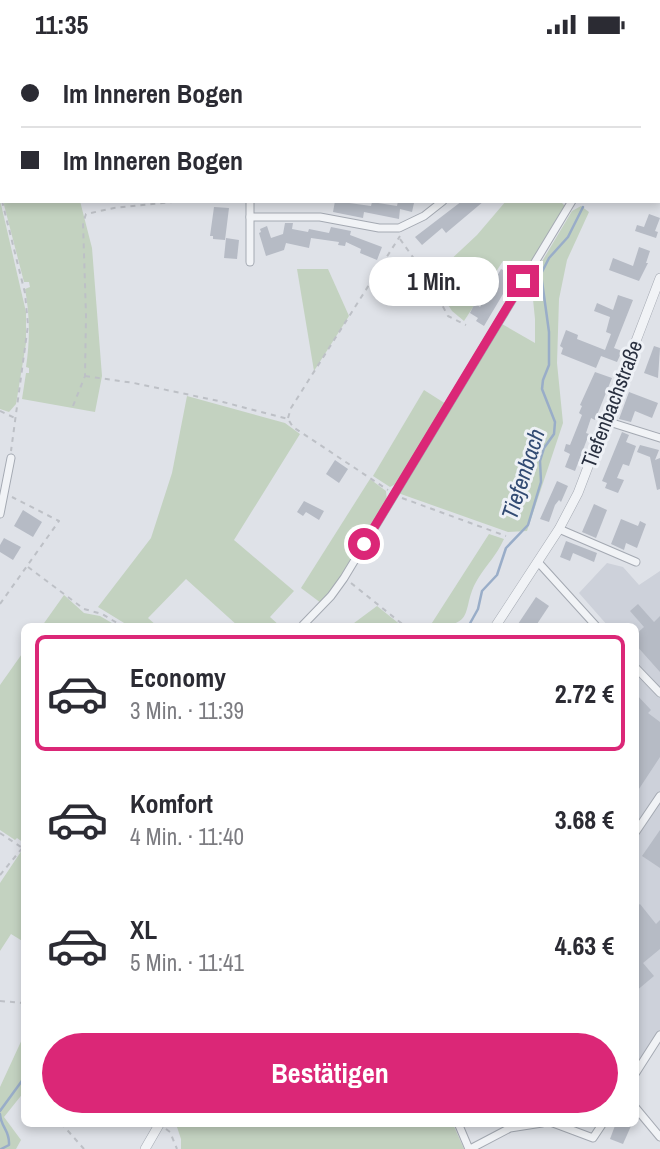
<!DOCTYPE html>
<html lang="de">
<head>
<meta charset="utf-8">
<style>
	body { margin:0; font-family:"Archivo Narrow",sans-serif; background:#f7f7f7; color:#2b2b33; height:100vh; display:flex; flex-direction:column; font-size:26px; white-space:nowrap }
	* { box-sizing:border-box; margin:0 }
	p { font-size:23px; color:#7c7c81 }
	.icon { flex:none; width:38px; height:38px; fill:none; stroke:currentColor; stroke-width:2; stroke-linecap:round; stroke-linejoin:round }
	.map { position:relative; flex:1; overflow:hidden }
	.drawer { position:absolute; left:21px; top:574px; width:618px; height:504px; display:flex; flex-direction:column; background:#fff; border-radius:10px; box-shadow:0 4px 10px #0003 }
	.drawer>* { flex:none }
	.hud { position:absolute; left:0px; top:0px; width:662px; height:154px; box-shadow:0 4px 10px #0003; display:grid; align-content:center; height:154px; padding:0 21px; background:#fff }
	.end { position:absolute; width:32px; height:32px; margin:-16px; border:9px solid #db2777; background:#fff; box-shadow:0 0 0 4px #fff }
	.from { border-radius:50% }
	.bubble { position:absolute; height:49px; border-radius:24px; background:#fff; box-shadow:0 4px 10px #0003; font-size:23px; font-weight:800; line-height:49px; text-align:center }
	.hud b { display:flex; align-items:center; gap:24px; height:66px; font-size:26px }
	.hud b+b { border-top:2px solid #e1e1e2 }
	.hud i { width:18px; height:18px; background:#2b2b33 }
	ul { padding:12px 0 0; list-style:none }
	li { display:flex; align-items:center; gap:21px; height:116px; margin:0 14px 10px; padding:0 7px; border:4px solid transparent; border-radius:10px }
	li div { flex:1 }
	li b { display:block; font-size:26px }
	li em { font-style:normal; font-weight:800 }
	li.active { border-color:#db2777 }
	li>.icon { width:63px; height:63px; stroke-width:1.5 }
	.primary-button { display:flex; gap:14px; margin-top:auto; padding:14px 21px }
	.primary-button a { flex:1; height:80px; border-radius:42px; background:#db2777; color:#fff; font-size:28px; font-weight:800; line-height:80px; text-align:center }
	.status { display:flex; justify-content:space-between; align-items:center; height:49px; padding:0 35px; background:#fff; direction:ltr }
	.status svg { height:19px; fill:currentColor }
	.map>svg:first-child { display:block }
	.built { fill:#cdd1da }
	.green { fill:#c3d2c0 }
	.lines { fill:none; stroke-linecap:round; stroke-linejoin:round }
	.stream { stroke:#99adc8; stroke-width:2.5 }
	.building { fill:#b6bbc5 }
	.service-casing { stroke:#a4a9b2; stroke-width:5 }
	.minor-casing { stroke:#a4a9b2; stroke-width:9 }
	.tertiary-casing { stroke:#a4a9b2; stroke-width:10 }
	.path { stroke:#bdc0c6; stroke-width:2; stroke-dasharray:5 5; stroke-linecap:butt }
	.service { stroke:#f1f3f6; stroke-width:3.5 }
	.minor { stroke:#f1f3f6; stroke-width:7 }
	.tertiary { stroke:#f1f3f6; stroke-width:9 }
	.route { stroke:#db2777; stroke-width:9 }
	.labels { text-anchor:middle; stroke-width:6; stroke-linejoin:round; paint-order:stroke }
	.street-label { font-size:21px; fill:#282f3f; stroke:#eef1f6 }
	.water-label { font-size:23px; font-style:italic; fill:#324b73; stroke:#eef1f6 }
</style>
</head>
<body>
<div class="status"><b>11:35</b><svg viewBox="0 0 49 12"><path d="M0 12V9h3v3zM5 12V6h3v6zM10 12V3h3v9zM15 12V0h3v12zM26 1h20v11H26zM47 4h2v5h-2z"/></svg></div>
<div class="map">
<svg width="660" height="1100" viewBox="0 0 660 1100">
	<rect width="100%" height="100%" fill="#dfe2e8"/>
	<!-- built -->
	<path class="built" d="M607,514L623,518L639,536L660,522V983L635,1022V578L608,577L579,544Z"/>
	<!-- green -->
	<g class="green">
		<path d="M0,151L26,263V294L20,331L16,355L9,363L0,360Z"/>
		<path d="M3,152H80L92,199L102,327L95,363L22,350L26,324H29V319L26,318C30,291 30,267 25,240L30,238L29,233H24Z"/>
		<path d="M506,152H560L566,158L525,224L503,212L464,272L452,262L431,229L477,186Z"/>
		<path d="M581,157L589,163L567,211L559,250L557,314L563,374L527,482L508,483L398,444L502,275L535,294V270L531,231L572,162Z"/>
		<path d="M297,220H328L349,267L314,322Z"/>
		<path d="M424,341L446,355L398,434L390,438L373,427Z"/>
		<path d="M187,347L285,374L300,385L234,491L294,542L270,568L280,577H238L186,530L148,569L157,577H129L98,558L151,489L172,424Z"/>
		<path d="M370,430L386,442L387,452L336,536L321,554L301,539Z"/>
		<path d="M489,485L504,490C496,507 488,514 479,528C459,558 480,578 430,577Z"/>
		<path d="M64,546L84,564L100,567L117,577H42Z"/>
		<path d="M377,557L402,577H350Z"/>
		<path d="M24,602V794L17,789L15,791L0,781V636Z"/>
		<path d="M22,801L24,802V893L11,885L0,902V834Z"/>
		<path d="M24,986V1043L4,1068L21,1091L16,1100H0V1038Z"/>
		<path d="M176,1075H453L464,1100H181V1090Z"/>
	</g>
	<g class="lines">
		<!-- stream -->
		<g class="stream">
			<path d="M468,578L478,560L482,542L497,526L506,499L528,476L541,433L540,412L544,399L554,385L555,373L542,340L543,331L549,316V283L541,225L549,209L568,188L583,158"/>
			<path d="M0,1062L24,1029"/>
			<path d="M0,1065C1,1079 10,1081 9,1096L1,1100"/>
		</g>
	</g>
	<!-- building -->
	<g class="building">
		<path d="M335,152L371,157L372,153L397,157L398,152L414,154L412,163L400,160L399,170L364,163L363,169L333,163Z"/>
		<path d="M462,152H484L446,184L442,179L422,196L415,188Z"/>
		<path d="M214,158L229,159L225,191L213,190V187H210Z"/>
		<path d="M649,165L660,169L655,182L658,183L656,189L635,182L637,176L644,178Z"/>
		<path d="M285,174H293L292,180L308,183L309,180L329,184L331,178L351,182L350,186L382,198L377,211L360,204L361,200L346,193L345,197L338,196L339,193L311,189L309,199L286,194L284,201L266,207L259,184L261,183L260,180L267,177L271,189L283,185Z"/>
		<path d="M226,189L239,191L237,210L224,209Z"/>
		<path d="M639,198L650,202L646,214H648L639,232L609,221L613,209L633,217Z"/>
		<path d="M397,209L413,218L410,223L417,227L413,234L390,222Z"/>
		<path d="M507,219L514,223L510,229L512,230L484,277L476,272L478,269L470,264L475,254L480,258L501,220L505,222Z"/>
		<path d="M618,246L633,251L614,299L622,302L617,313L601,307L596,319L561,305L563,299L560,297L566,281L578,286L577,290L605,301L611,285L606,283L610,268L594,262L597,254L613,261Z"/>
		<path d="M654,297L660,299L658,329L644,324Z"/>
		<path d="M595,323L612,329L595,371L591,369L586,384L589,385L575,422L565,418L570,405L564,402L566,395L570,396L582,366L579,364L582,357L580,356Z"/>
		<path d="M629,343L658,354L652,369L635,362L631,373L619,370Z"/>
		<path d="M622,383L629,386L626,393L636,397L629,417L623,415L617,429L624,431L618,444L605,439L607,434L602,432Z"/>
		<path d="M640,396L659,401L655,411L660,409V440L657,441L650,408L637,403Z"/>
		<path d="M335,411L348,420L339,434L326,425Z"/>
		<path d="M557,432L568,437L561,453L559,451L555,456L549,473L540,470Z"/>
		<path d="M304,452L324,462L319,471L306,463L303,467L297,463Z"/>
		<path d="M594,455L607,461L596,489L582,483Z"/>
		<path d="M23,461L42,473L33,488L14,477Z"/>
		<path d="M621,470L638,477L640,472L646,475L637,499L626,494L624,501L611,495Z"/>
		<path d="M4,489L21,498L13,511L0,503V496Z"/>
		<path d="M566,492L597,504L594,513L573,504L570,512L560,508Z"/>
		<path d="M536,548L549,557L535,578H516Z"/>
		<path d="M638,555L654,573L660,567V623L635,595V586L644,578L630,562Z"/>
		<path d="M635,644L651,661L648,664L660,673V708L635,746Z"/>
		<path d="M660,781V819L642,807Z"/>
		<path d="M640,855L656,875L660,871V900L643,914L654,927L635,943V859Z"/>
		<path d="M616,1074L631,1077L623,1095L610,1090Z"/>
	</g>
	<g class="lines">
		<!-- service casing -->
		<g class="service-casing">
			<g id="service">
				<path d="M655,0L656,2"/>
				<path d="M380,2L381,0"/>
				<path d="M660,42V44"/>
			</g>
		</g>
		<!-- minor casing -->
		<g class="minor-casing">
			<g id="minor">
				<path d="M211,0V2"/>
				<path d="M595,0V2"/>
				<path d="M576,2L577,0"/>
				<path d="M250,168H320L379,179H399L424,167L443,152"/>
				<path d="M250,213V152"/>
				<path d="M606,372L660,389"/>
				<path d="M0,465L11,409"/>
				<path d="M559,480L636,513"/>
				<path d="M538,513L597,578"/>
				<path d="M303,576L331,547L344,529L572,152"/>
				<path d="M635,618L660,644"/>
				<path d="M635,784L660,747"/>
				<path d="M635,1025L660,986"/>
				<path d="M635,1058L660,1088"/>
				<path d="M458,1074L469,1100"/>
				<path d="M553,1074L593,1089L603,1074"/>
				<path d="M470,1100L510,1079L542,1074"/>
			</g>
		</g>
		<!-- tertiary casing -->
		<g class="tertiary-casing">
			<g id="tertiary">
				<path d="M495,578L559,480L578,444L660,229"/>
				<path d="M145,1100L160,1074"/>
			</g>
		</g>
		<!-- path -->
		<g class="path">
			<path d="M193,0L194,2"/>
			<path d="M371,2H373"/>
			<path d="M0,143L2,150"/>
			<path d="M2,152L25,244L28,276L11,402"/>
			<path d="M400,190L427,228L448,267L466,276"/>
			<path d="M85,327L134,334L223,353L288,370L293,378L388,441"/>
			<path d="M73,357L85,327L86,266L83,174L86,165L114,159L183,152"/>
			<path d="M0,362L15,369"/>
			<path d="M288,369L291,359L400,187"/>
			<path d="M402,449L506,487"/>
			<path d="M28,518L84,560L102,565L124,578"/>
			<path d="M351,534L406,578"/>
			<path d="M0,555L59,472L12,448"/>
			<path d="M0,784L24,800"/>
			<path d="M0,826L24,797"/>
			<path d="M0,952L24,954"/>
			<path d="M61,1074L84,1100"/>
			<path d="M166,1080L170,1083L177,1100"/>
		</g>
		<!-- service -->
		<use href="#service" class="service"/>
		<!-- minor -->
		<use href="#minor" class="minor"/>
		<!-- tertiary -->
		<use href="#tertiary" class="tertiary"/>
	</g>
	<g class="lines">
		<!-- route -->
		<path class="route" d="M364,495L523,232"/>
	</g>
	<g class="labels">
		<!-- street labels -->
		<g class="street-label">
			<text transform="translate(612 355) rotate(-69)" y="7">Tiefenbachstraße</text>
		</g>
		<!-- water labels -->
		<g class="water-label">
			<text transform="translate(523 425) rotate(-72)" y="8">Tiefenbach</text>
		</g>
	</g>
</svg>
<i class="end from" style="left:364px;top:495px"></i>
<i class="end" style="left:523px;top:232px"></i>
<div class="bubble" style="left:369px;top:208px;width:130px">1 Min.</div>
<div class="hud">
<b><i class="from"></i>Im Inneren Bogen</b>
<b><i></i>Im Inneren Bogen</b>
</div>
<section class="drawer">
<ul>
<li class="active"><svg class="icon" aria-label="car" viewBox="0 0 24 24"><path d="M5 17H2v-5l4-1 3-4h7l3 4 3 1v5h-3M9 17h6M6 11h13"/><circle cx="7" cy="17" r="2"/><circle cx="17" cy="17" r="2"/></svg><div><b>Economy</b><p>3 Min. · 11:39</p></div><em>2.72 €</em></li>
<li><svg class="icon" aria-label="car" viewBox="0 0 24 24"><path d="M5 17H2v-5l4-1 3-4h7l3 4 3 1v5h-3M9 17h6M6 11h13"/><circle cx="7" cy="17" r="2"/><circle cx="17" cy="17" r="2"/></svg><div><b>Komfort</b><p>4 Min. · 11:40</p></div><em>3.68 €</em></li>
<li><svg class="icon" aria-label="car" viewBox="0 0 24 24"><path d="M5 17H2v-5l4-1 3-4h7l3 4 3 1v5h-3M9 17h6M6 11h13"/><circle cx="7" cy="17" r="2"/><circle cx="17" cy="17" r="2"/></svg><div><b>XL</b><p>5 Min. · 11:41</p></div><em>4.63 €</em></li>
</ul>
<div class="primary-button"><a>Bestätigen</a></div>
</section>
</div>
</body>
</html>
